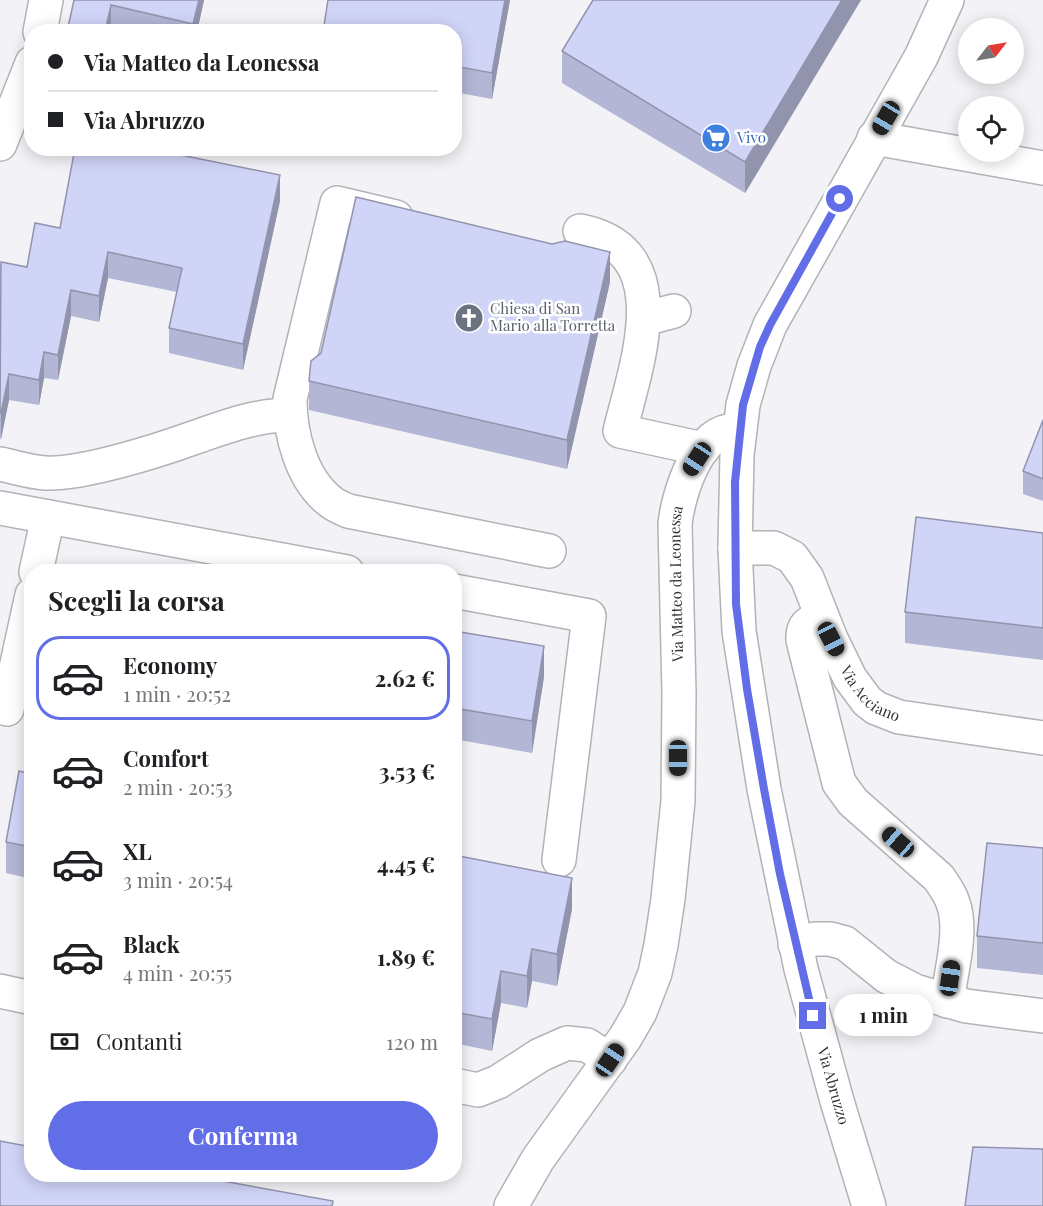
<!DOCTYPE html>
<html lang="it">
<head>
<meta charset="utf-8">
<style>
	body { margin:0; font-family:"Playfair Display",serif; background:#f6f6f6; color:#202124; height:100vh; display:flex; flex-direction:column; font-size:22px; white-space:nowrap }
	* { box-sizing:border-box; margin:0 }
	p { font-size:20px; color:#757577 }
	.icon { flex:none; width:33px; height:33px; fill:none; stroke:currentColor; stroke-width:2; stroke-linecap:round; stroke-linejoin:round }
	.map { position:relative; flex:1; overflow:hidden }
	.panel { position:absolute; left:24px; top:564px; width:438px; height:618px; display:flex; flex-direction:column; background:#fff; border-radius:24px; box-shadow:0 3px 15px #0003 }
	.panel>* { flex:none }
	.hud { position:absolute; left:24px; top:24px; width:438px; height:132px; border-radius:24px; box-shadow:0 3px 15px #0003; display:grid; align-content:center; height:132px; padding:0 24px; background:#fff }
	.needle { width:39px; rotate:59deg }
	.tools { position:absolute; left:958px; top:18px; display:grid; gap:12px }
	.tools a { display:grid; place-items:center; width:66px; height:66px; border-radius:50%; background:#fff; box-shadow:0 3px 15px #0003; font-size:30px }
	.end { position:absolute; width:27px; height:27px; margin:-14px; border:8px solid #626ee7; background:#fff; box-shadow:0 0 0 3px #fff }
	.from { border-radius:50% }
	.bubble { position:absolute; height:42px; border-radius:21px; background:#fff; box-shadow:0 3px 15px #0003; font-size:20px; font-weight:700; line-height:42px; text-align:center }
	.car { position:absolute; width:18px; height:36px; margin:-18px -9px; border-radius:8px; box-shadow:0 0 4px 2px #0007; background:linear-gradient(#222 24%,#8ab4d8 0 40%,#222 0 76%,#8ab4d8 0 86%,#222 0) }
	.hud b { display:flex; align-items:center; gap:21px; height:57px; font-size:22px }
	.hud b+b { border-top:2px solid #e0e0e0 }
	.hud i { width:15px; height:15px; background:#202124 }
	ul { padding:0; list-style:none }
	li { display:flex; align-items:center; gap:18px; height:84px; margin:0 12px 9px; padding:0 12px; border:3px solid transparent; border-radius:24px }
	li div { flex:1 }
	li b { display:block; font-size:22px }
	li em { font-style:normal; font-weight:700 }
	li.selected { border-color:#626ee7 }
	li>.icon { width:54px; height:54px; stroke-width:1.5 }
	h2 { padding:0 24px; font-size:27px; line-height:72px }
	.pay { display:flex; align-items:center; gap:15px; height:66px; padding:0 24px; font-size:22px }
	.pay p { margin-inline-start:auto }
	.primary-button { display:flex; gap:12px; margin-top:auto; padding:12px 24px }
	.primary-button a { flex:1; height:69px; border-radius:36px; background:#626ee7; color:#fff; font-size:24px; font-weight:700; line-height:69px; text-align:center }
	.map>svg:first-child { display:block }
	.lines { fill:none; stroke-linecap:round; stroke-linejoin:round }
	.minor-casing { stroke:#b2b3b7; stroke-width:36 }
	.minor { stroke:#fff; stroke-width:33 }
	.wall { fill:#b3b6d4 }
	.shaded-wall { fill:#9294ad }
	.building { fill:#d0d4f7; stroke:#9294ad; stroke-width:1.5 }
	.route { stroke:#626ee7; stroke-width:8 }
	.labels { text-anchor:middle; stroke-width:5; stroke-linejoin:round; paint-order:stroke }
	.shop-label { font-size:15px; fill:#366cbe; stroke:#fff; text-anchor:start }
	.worship-label { font-size:15px; fill:#5b616d; stroke:#fff; text-anchor:start }
	.street-label { font-size:15px; fill:#323233; stroke:#fff }
</style>
</head>
<body>
<div class="map">
<svg width="1043" height="1206" viewBox="0 0 1043 1206">
	<rect width="100%" height="100%" fill="#f3f3f7"/>
	<g class="lines">
		<!-- minor casing -->
		<g class="minor-casing">
			<g id="minor">
				<path d="M40,32L46,0"/>
				<path d="M874,138L1043,168"/>
				<path d="M0,144L32,63"/>
				<path d="M396,217L337,203L290,399C290,434 301,479 331,502C336,506 342,508 348,511L549,551"/>
				<path d="M580,231C680,250 636,365 620,431L703,449"/>
				<path d="M644,319L674,311"/>
				<path d="M0,464C15,467 30,472 45,473C81,475 157,451 193,438C225,427 255,415 290,415"/>
				<path d="M0,508L347,572"/>
				<path id="s1" d="M735,548H774L792,557L807,578L831,639L850,678L867,701L876,708L899,717L1043,738"/>
				<path d="M36,572L48,517"/>
				<path d="M454,591L589,616L559,860"/>
				<path d="M821,617C809,622 802,625 803,640L839,783L853,802L939,878C944,886 950,893 953,903C963,930 951,972 947,1001"/>
				<path d="M7,709L32,595"/>
				<path d="M795,944L815,939H830L845,943L886,976L915,991L966,1006L1043,1016"/>
				<path d="M0,991L32,998"/>
				<path d="M454,1085L478,1090L498,1082L540,1055L567,1043L587,1045L610,1060"/>
				<path id="s2" d="M511,1206L538,1159L625,1038L640,1012L655,973L661,945L668,899L678,801L679,693L675,524C678,495 699,424 739,431"/>
				<path d="M869,1206L837,1101L801,969L764,789L739,631L735,548L737,455L743,405L754,366L770,325L921,57L947,0"/>
			</g>
		</g>
		<!-- minor -->
		<use href="#minor" class="minor"/>
	</g>
	<!-- wall -->
	<g class="wall">
		<path d="M74,0H204L197,32H116L111,30Z"/>
		<path d="M510,0L492,99L454,92V32Z"/>
		<path d="M593,0H861L745,193L562,83V51Z"/>
		<path d="M280,201L243,370L169,353V328L177,292L108,278L99,322L71,316L58,380L44,378L39,405L9,400L1,439H0V264L27,267L60,228Z"/>
		<path d="M610,282L567,469L309,410V381Z"/>
		<path d="M1043,420V501L1023,494V471Z"/>
		<path d="M1043,533V660L905,643V612Z"/>
		<path d="M454,631L544,677L532,753L454,739Z"/>
		<path d="M32,774V879L6,873V842Z"/>
		<path d="M1043,848V975L977,968V936Z"/>
		<path d="M454,855L572,909L557,986L532,981L527,1008L501,1003L492,1051L454,1043Z"/>
	</g>
	<!-- shaded-wall -->
	<g class="shaded-wall">
		<path d="M199,0H204L197,32H193V24Z"/>
		<path d="M505,0H510L492,99V73Z"/>
		<path d="M842,0H861L745,193V162Z"/>
		<path d="M111,5V32H105Z"/>
		<path d="M280,175V201L243,370V344Z"/>
		<path d="M108,252V278L99,322V296Z"/>
		<path d="M610,252V282L567,469V440Z"/>
		<path d="M71,290V316L58,380V355Z"/>
		<path d="M44,352V378L39,405V380Z"/>
		<path d="M9,374V400L1,439V413Z"/>
		<path d="M544,646V677L532,753V721Z"/>
		<path d="M572,878V909L557,986V954Z"/>
		<path d="M532,949V981L527,1008V976Z"/>
		<path d="M501,971V1003L492,1051V1019Z"/>
	</g>
	<!-- building -->
	<g class="building">
		<path d="M74,0H199L193,24L111,5L105,32H67Z"/>
		<path d="M328,0H505L492,73L454,66V32H323Z"/>
		<path d="M593,0H842L745,162L562,51Z"/>
		<path d="M75,148H146L280,175L243,344L169,328L182,268L108,252L99,296L71,290L58,355L44,352L39,380L9,374L1,413H0L1,262L27,267L35,223L60,228Z"/>
		<path d="M356,197L552,244L565,241L610,252L567,440L309,381L311,361L321,353Z"/>
		<path d="M1043,420V479L1023,471Z"/>
		<path d="M916,517L1043,533V628L905,612Z"/>
		<path d="M77,567L105,572H77Z"/>
		<path d="M454,631L544,646L532,721L454,708Z"/>
		<path d="M19,771L32,774V847L6,842Z"/>
		<path d="M987,843L1043,848V943L977,936Z"/>
		<path d="M454,855L572,878L557,954L532,949L527,976L501,971L492,1019L454,1012Z"/>
		<path d="M0,1141L32,1147V1174H184L333,1201L332,1206H0Z"/>
		<path d="M973,1147L1043,1149V1206H965Z"/>
	</g>
	<g class="lines">
		<!-- route -->
		<path class="route" d="M813,1016L780,874L764,789L747,689L736,604L735,482L743,405L760,347L770,325L840,199"/>
	</g>
	<!-- icons -->
	<defs>
		<g id="supermarket-disc" transform="scale(1.5)"><circle r="9.5" fill="#3f7fe0" stroke="#fff"/><path d="M-6-5.5h2.5l.6 2H6L4.5 2H-2.5L-4.4-4H-6ZM-1.5 3.2a1.3 1.3 0 1 0 .1 0ZM3 3.2a1.3 1.3 0 1 0 .1 0Z" fill="#fff"/></g>
		<g id="church-disc" transform="scale(1.5)"><circle r="9.5" fill="#6b7280" stroke="#fff"/><path d="M-1.2-6h2.4v3.5h3.3v2.4h-3.3V6h-2.4V-.1h-3.3v-2.4h3.3Z" fill="#fff"/></g>
	</defs>
	<g fill-rule="evenodd">
		<use href="#supermarket-disc" x="716" y="138"/>
		<use href="#church-disc" x="469" y="318"/>
	</g>
	<g class="labels">
		<!-- shop labels -->
		<g class="shop-label">
			<text x="737" y="143">Vivo</text>
		</g>
		<!-- worship labels -->
		<g class="worship-label">
			<text x="490" y="314">Chiesa di San<tspan x="490" dy="17">Mario alla Torretta</tspan></text>
		</g>
		<!-- street labels -->
		<g class="street-label">
			<text dy="5" stroke="none"><textPath href="#s2" startOffset="666">Via Matteo da Leonessa</textPath></text>
			<text dy="5" stroke="none"><textPath href="#s1" startOffset="220">Via Acciano</textPath></text>
			<text transform="translate(833 1086) rotate(74)" y="5">Via Abruzzo</text>
		</g>
	</g>
</svg>
<div class="tools">
<a><svg class="needle" viewBox="-14 -14 28 28"><path d="M0-13l5 13h-10z" fill="#e53935"/><path d="M0 13l5-13h-10z" fill="#757577"/></svg></a>
<a><svg class="icon" aria-label="locate" viewBox="0 0 24 24"><circle cx="12" cy="12" r="6"/><path d="M12 2v4M12 18v4M2 12h4M18 12h4"/></svg></a>
</div>
<i class="end from" style="left:840px;top:199px"></i>
<i class="end" style="left:813px;top:1016px"></i>
<div class="bubble" style="left:834px;top:994px;width:99px">1 min</div>
<i class="car" style="left:886px;top:118px;rotate:210deg"></i>
<i class="car" style="left:697px;top:459px;rotate:213deg"></i>
<i class="car" style="left:831px;top:639px;rotate:153deg"></i>
<i class="car" style="left:678px;top:758px;rotate:180deg"></i>
<i class="car" style="left:898px;top:842px;rotate:311deg"></i>
<i class="car" style="left:950px;top:978px;rotate:8deg"></i>
<i class="car" style="left:610px;top:1060px;rotate:34deg"></i>
<div class="hud">
<b><i class="from"></i>Via Matteo da Leonessa</b>
<b><i></i>Via Abruzzo</b>
</div>
<section class="panel">
<h2>Scegli la corsa</h2>
<ul>
<li class="selected"><svg class="icon" aria-label="car" viewBox="0 0 24 24"><path d="M5 17H2v-5l4-1 3-4h7l3 4 3 1v5h-3M9 17h6M6 11h13"/><circle cx="7" cy="17" r="2"/><circle cx="17" cy="17" r="2"/></svg><div><b>Economy</b><p>1 min · 20:52</p></div><em>2.62 €</em></li>
<li><svg class="icon" aria-label="car" viewBox="0 0 24 24"><path d="M5 17H2v-5l4-1 3-4h7l3 4 3 1v5h-3M9 17h6M6 11h13"/><circle cx="7" cy="17" r="2"/><circle cx="17" cy="17" r="2"/></svg><div><b>Comfort</b><p>2 min · 20:53</p></div><em>3.53 €</em></li>
<li><svg class="icon" aria-label="car" viewBox="0 0 24 24"><path d="M5 17H2v-5l4-1 3-4h7l3 4 3 1v5h-3M9 17h6M6 11h13"/><circle cx="7" cy="17" r="2"/><circle cx="17" cy="17" r="2"/></svg><div><b>XL</b><p>3 min · 20:54</p></div><em>4.45 €</em></li>
<li><svg class="icon" aria-label="car" viewBox="0 0 24 24"><path d="M5 17H2v-5l4-1 3-4h7l3 4 3 1v5h-3M9 17h6M6 11h13"/><circle cx="7" cy="17" r="2"/><circle cx="17" cy="17" r="2"/></svg><div><b>Black</b><p>4 min · 20:55</p></div><em>1.89 €</em></li>
</ul>
<div class="pay"><svg class="icon" aria-label="cash" viewBox="0 0 24 24"><path d="M3 7h18v10H3z"/><circle cx="12" cy="12" r="2"/></svg>Contanti<p>120 m</p></div>
<div class="primary-button"><a>Conferma</a></div>
</section>
</div>
</body>
</html>
